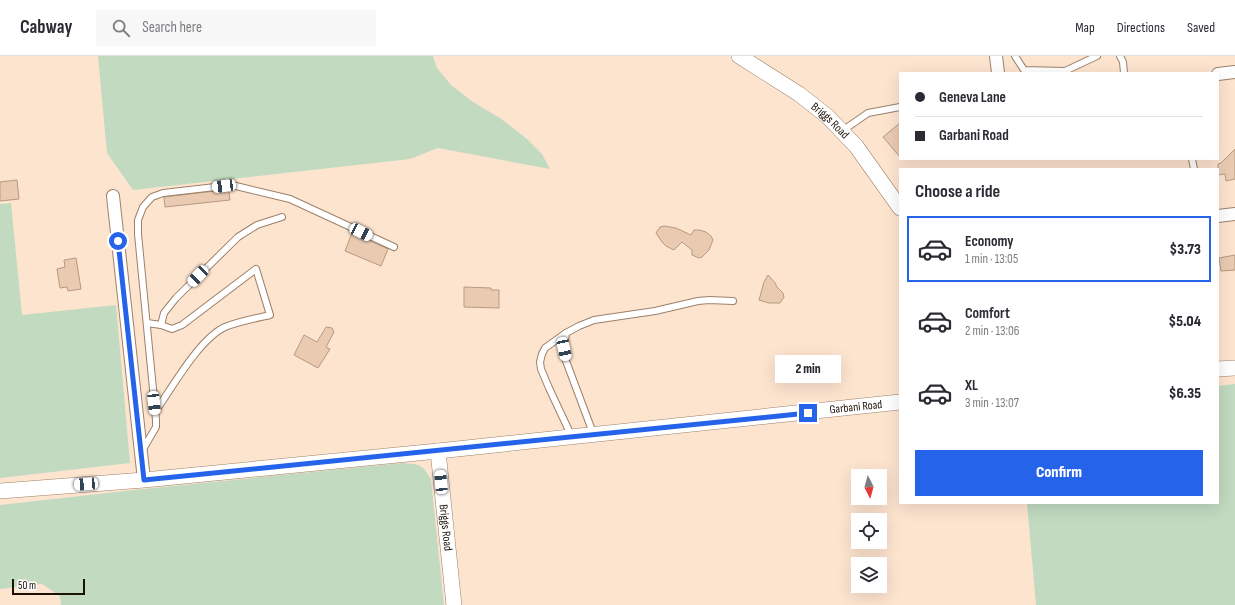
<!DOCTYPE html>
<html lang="en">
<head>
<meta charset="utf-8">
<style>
	body { margin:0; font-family:"Sofia Sans Condensed",sans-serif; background:#f7f7f7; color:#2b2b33; height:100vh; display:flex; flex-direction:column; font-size:15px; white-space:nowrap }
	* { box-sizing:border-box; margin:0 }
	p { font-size:13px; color:#7c7c81 }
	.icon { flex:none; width:22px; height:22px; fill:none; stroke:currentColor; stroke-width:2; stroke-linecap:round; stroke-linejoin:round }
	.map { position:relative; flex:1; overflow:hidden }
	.sheet { position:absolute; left:899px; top:112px; width:320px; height:336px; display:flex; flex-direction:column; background:#fff; border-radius:0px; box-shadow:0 4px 16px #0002 }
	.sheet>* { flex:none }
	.guide { position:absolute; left:899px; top:16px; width:320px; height:88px; border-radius:0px; box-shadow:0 4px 16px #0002; display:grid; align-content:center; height:88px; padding:0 16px; background:#fff }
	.needle { width:26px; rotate:174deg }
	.controls { position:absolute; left:851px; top:413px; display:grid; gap:8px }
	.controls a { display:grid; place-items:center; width:36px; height:36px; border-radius:0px; background:#fff; box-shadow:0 4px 16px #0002; font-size:20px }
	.scale { position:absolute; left:12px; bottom:10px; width:73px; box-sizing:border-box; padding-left:4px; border:2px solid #1c1108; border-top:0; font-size:11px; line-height:14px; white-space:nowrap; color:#1c1108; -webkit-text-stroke:3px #fff; paint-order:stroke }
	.end { position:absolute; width:18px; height:18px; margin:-9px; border:5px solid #2563eb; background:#fff; box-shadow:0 0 0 2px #fff }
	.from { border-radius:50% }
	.bubble { position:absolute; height:28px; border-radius:0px; background:#fff; box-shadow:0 4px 16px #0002; font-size:13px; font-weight:800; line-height:28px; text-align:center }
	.car { position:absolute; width:12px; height:24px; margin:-12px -6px; border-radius:5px; box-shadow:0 0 3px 1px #0007; background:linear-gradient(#fff 24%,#345 0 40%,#fff 0 76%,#345 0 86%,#fff 0) }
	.guide b { display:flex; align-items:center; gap:14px; height:38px; font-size:15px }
	.guide b+b { border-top:1px solid #e1e1e2 }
	.guide i { width:10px; height:10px; background:#2b2b33 }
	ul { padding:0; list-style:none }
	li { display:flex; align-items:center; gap:12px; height:66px; margin:0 8px 6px; padding:0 8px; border:2px solid transparent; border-radius:0px }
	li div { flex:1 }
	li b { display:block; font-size:15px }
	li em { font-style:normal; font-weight:800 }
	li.selected { border-color:#2563eb }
	li>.icon { width:36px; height:36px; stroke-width:1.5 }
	h2 { padding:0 16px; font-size:18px; line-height:48px }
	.primary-button { display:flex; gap:8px; margin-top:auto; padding:8px 16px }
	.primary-button a { flex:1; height:46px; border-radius:0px; background:#2563eb; color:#fff; font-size:16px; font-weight:800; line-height:46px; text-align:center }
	header { display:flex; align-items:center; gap:24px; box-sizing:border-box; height:56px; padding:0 20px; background:#fff; border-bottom:1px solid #e1e1e2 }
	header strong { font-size:19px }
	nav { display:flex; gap:22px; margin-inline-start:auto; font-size:14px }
	.search { width:280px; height:36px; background:#f7f7f7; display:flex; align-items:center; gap:10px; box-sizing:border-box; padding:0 14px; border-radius:0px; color:#7c7c81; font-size:15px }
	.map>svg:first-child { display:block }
	.green { fill:#c1dac0 }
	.building { fill:#eacbb2; stroke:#b79981 }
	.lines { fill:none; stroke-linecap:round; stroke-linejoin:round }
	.service-casing { stroke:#9d8069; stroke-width:8 }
	.minor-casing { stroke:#9d8069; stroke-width:14 }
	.tertiary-casing { stroke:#9d8069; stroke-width:16 }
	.service { stroke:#fff; stroke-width:6 }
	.minor { stroke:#fff; stroke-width:12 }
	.tertiary { stroke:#fff; stroke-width:15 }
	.route { stroke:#2563eb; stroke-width:5 }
	.labels { text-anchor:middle; stroke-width:4; stroke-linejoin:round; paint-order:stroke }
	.street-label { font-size:12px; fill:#1c1108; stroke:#fff }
</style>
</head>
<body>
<header>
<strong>Cabway</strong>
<div class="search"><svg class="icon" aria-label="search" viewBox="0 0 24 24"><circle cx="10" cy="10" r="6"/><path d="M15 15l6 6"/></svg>Search here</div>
<nav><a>Map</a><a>Directions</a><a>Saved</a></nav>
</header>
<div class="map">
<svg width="1235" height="549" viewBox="0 0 1235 549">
	<rect width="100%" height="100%" fill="#fde4cf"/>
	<!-- green -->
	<g class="green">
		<path d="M98,0H433L437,12L451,29L473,46L500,62L527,83L542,98L550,113L438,92L410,103L133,134L107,97Z"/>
		<path d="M11,147L22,259L116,249L130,407L0,422V148Z"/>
		<path d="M1235,328V549H1036L1027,447H1218V330Z"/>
		<path d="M402,407C419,408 424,409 431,424L444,549H61L60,540L42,528L0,533V449L143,433Z"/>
	</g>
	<!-- building -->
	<g class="building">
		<path d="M900,67V101L883,81Z"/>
		<path d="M1235,93V123L1226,125L1225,118L1218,119V108L1221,107Z"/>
		<path d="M17,124L19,143L0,145V126Z"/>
		<path d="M224,134L229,136L230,144L165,151L164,141Z"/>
		<path d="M664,170L676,172L691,179L694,174H699L706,176L711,180L713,184L709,194L702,201L699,202L692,199V194L682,186L674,194L666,190L662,186L656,177L660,171Z"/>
		<path d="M352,177L388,193L381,210L345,195Z"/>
		<path d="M1235,199V214L1221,215L1219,202Z"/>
		<path d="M76,202L81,233L68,235L67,231L60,232L57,213L65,211L64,204Z"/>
		<path d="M768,219L776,228V230L783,237L784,241L780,247H769L759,244L764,226Z"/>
		<path d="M464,231L491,232V234H499V252L464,251Z"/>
		<path d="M326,271L332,272L334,276L326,291L330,293L318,312L294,299L304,279L317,286Z"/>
	</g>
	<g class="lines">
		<!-- service casing -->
		<g class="service-casing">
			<g id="service">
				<path d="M1015,0L1024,14L1065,15L1097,0"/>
				<path d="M1120,0L1123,6L1124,17"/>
				<path d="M842,75L868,57L900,51"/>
				<path d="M1192,103L1194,113"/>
				<path d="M147,267L161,269L172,273L182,269L256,213L270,259C257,262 237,266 225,271C199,283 172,332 155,356"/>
				<path d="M161,269L164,257L176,242L238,181L257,169L282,161"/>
				<path d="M566,277L545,292L542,298L540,306L541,313L549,332L571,379"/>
				<path d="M593,377L566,305L564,293L566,277L579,270L594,264L655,255L698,245L709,244L733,245"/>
				<path d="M142,395L156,371V364L138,178V164L143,151L152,141L163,137L224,130H236L290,143L394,191"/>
			</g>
		</g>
		<!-- minor casing -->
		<g class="minor-casing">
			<g id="minor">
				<path d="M996,0L998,17"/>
				<path d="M1218,18L1235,16"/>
				<path d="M113,140L144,424"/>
				<path d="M1218,160L1235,158"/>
			</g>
		</g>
		<!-- tertiary casing -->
		<g class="tertiary-casing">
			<g id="tertiary">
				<path id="s1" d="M739,0L799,38L827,60L856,90L900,152"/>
				<path d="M1218,313L1235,312"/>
				<path id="s2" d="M438,395L454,549"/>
				<path id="s3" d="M0,435L144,424L438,395L900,346"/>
			</g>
		</g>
		<!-- service -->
		<use href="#service" class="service"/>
		<!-- minor -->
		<use href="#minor" class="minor"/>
		<!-- tertiary -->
		<use href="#tertiary" class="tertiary"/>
	</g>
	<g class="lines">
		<!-- route -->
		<path class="route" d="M118,185L144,424L808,357"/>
	</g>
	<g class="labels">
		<!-- street labels -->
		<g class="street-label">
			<text dy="4" stroke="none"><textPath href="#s1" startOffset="112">Briggs Road</textPath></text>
			<text dy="4" stroke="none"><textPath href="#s3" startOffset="860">Garbani Road</textPath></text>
			<text dy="4" stroke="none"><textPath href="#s2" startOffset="77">Briggs Road</textPath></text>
		</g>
	</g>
</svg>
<div class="controls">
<a><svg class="needle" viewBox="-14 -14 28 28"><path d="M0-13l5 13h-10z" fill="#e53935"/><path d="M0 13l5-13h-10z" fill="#7c7c81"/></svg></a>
<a><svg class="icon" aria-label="locate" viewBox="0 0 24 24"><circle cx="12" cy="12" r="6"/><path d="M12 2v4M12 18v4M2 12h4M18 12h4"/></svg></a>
<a><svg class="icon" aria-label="layers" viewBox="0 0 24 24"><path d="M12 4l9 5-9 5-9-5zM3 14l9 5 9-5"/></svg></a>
</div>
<div class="scale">50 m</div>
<i class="end from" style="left:118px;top:185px"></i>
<i class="end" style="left:808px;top:357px"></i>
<div class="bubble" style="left:775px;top:299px;width:66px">2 min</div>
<i class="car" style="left:224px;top:130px;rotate:263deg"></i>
<i class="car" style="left:361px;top:176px;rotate:117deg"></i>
<i class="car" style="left:198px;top:220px;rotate:224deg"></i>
<i class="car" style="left:564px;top:293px;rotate:168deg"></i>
<i class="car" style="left:154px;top:347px;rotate:174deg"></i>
<i class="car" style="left:441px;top:426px;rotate:354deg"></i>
<i class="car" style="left:86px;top:428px;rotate:266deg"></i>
<div class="guide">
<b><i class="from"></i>Geneva Lane</b>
<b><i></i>Garbani Road</b>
</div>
<section class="sheet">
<h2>Choose a ride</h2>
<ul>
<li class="selected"><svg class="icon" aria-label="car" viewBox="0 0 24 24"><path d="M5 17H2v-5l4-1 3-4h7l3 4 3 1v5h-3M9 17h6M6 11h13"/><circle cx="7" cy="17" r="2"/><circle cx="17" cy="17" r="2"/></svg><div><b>Economy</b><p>1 min · 13:05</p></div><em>$3.73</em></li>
<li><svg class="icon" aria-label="car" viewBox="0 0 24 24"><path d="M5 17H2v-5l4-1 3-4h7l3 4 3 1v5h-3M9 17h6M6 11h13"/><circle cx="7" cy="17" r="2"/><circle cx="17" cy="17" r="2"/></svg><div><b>Comfort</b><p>2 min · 13:06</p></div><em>$5.04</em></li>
<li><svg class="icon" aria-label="car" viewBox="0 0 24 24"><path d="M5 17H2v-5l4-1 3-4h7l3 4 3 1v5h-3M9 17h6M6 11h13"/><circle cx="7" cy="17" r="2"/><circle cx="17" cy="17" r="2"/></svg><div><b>XL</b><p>3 min · 13:07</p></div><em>$6.35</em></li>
</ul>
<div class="primary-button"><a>Confirm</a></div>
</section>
</div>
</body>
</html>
